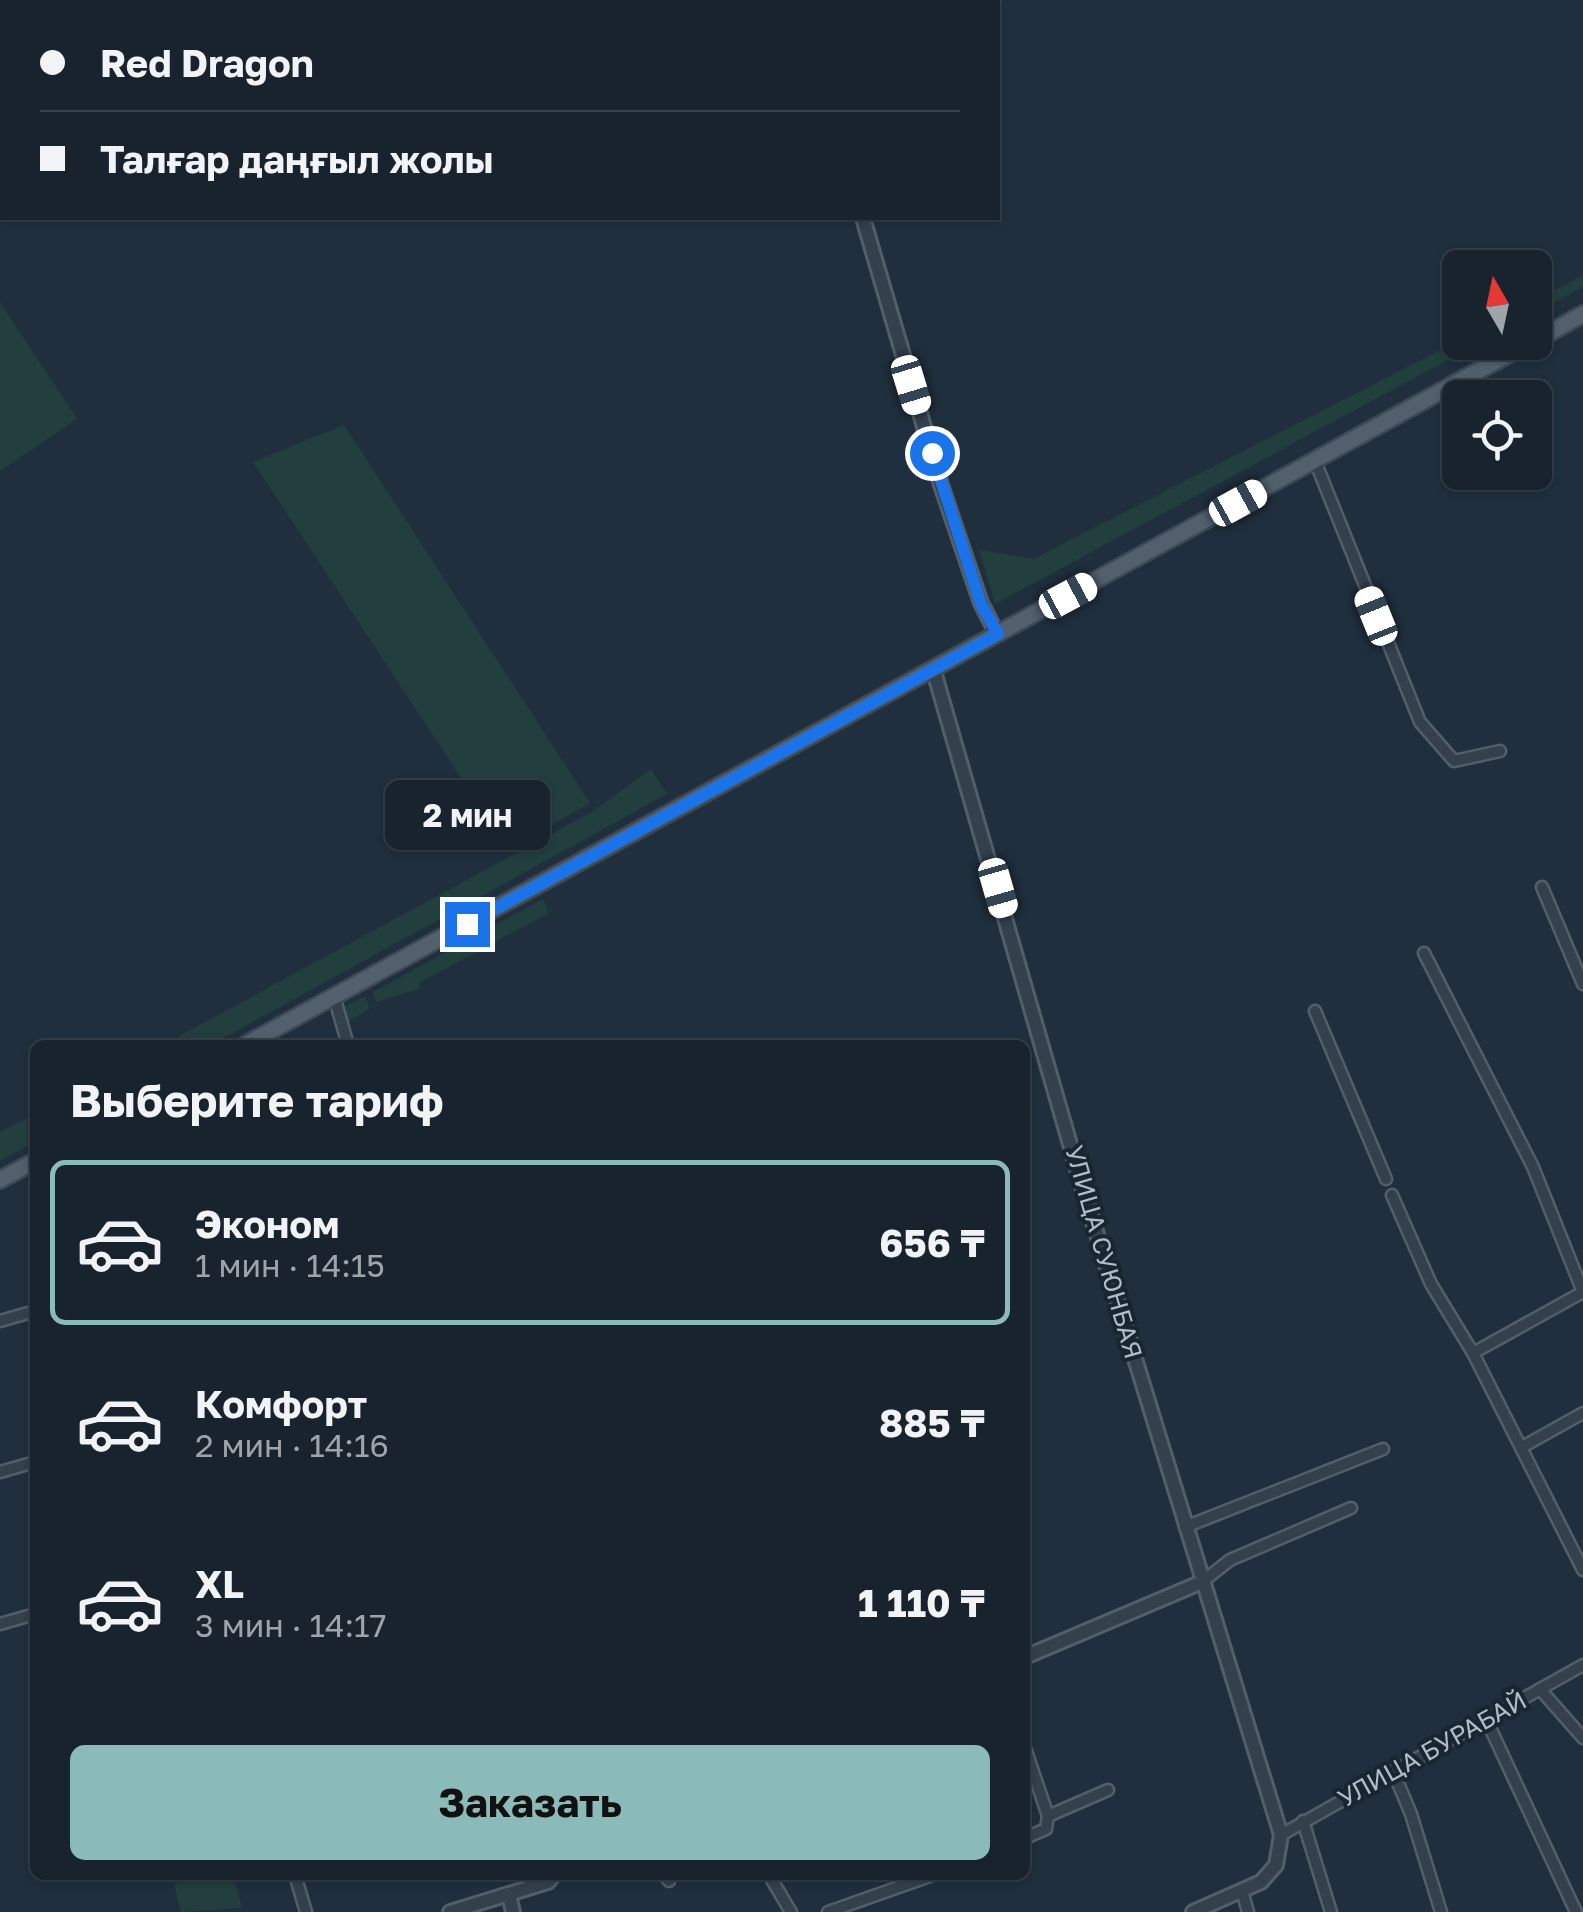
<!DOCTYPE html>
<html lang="ru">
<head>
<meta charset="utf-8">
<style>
	body { margin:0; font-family:"Golos Text",sans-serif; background:#252f3a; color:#f1f3f6; height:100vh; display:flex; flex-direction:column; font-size:38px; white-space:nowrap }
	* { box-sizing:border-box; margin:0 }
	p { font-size:32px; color:#9fa4aa }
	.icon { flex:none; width:55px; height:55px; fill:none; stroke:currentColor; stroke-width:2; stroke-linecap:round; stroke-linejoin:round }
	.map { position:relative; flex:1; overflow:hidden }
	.side { position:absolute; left:30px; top:1040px; width:1000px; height:840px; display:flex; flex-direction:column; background:#18232e; border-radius:15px; box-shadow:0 2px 8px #0004,0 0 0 2px #36404a }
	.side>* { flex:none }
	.top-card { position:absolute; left:0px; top:0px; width:1000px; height:220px; box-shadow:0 2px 8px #0004,0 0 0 2px #36404a; display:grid; align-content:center; height:220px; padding:0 40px; background:#18232e }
	.needle { width:65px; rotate:351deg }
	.fabs { position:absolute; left:1442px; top:250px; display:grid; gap:20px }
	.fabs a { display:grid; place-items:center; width:110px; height:110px; border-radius:15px; background:#18232e; box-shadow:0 2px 8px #0004,0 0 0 2px #36404a; font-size:50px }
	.end { position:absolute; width:45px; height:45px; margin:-22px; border:12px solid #1a73e8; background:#fff; box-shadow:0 0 0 5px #fff }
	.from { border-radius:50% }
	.bubble { position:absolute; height:70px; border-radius:15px; background:#18232e; box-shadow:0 2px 8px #0004,0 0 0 2px #36404a; font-size:32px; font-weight:700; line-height:70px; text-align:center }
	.car { position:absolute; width:30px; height:60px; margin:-30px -15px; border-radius:12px; box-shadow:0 0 8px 2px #0007; background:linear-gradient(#fff 24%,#345 0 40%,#fff 0 76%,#345 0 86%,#fff 0) }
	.top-card b { display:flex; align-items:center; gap:35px; height:95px; font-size:38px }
	.top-card b+b { border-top:2px solid #36404a }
	.top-card i { width:25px; height:25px; background:#f1f3f6 }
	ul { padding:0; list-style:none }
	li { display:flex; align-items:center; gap:30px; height:165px; margin:0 20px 15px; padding:0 20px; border:5px solid transparent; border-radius:15px }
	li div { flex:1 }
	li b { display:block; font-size:38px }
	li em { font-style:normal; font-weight:700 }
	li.on { border-color:#8bbbb9 }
	li>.icon { width:90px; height:90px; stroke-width:1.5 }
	h2 { padding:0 40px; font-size:45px; line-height:120px }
	.action { display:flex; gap:20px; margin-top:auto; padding:20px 40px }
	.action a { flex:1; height:115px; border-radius:15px; background:#8bbbb9; color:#111; font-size:40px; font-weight:700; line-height:115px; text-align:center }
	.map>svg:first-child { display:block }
	.green { fill:#223e3e }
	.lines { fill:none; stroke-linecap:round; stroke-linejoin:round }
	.canal { stroke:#324e66; stroke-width:10 }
	.minor-casing { stroke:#525f6a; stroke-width:15 }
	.tertiary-casing { stroke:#525f6a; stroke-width:18 }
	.primary-casing { stroke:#3d4a56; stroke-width:20 }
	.minor { stroke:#34414d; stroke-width:10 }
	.tertiary { stroke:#34414d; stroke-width:12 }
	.primary { stroke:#52606d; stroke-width:15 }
	.route { stroke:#1a73e8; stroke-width:12 }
	.labels { text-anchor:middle; stroke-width:8; stroke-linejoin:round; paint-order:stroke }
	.street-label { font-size:25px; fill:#afbcc9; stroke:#192631 }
</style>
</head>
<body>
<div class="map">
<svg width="1583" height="1912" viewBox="0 0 1583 1912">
	<rect width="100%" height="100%" fill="#202f3d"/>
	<!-- green -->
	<g class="green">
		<path d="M184,0H671L185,2Z"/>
		<path d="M1583,275V287L1535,312V301Z"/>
		<path d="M0,302L77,419L0,471Z"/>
		<path d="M1460,340L1479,343L995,604L979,550L1033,559Z"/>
		<path d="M344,425L590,803L508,849L253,462Z"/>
		<path d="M651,769L667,794L211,1045H163L590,813Z"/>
		<path d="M543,899L549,913L419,983V989L376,1002L373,992Z"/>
		<path d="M365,996L370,1009L342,1025L338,1010Z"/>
		<path d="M35,1114V1142L0,1161V1132Z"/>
		<path d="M207,1875H233L242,1908L181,1912L174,1884Z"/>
	</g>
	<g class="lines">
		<!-- canal -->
		<g class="canal">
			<path d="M743,2L750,0"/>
			<path d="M0,20H2"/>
		</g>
		<!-- minor casing -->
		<g class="minor-casing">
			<g id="minor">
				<path d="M849,2L859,0"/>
				<path d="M1315,461L1420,722L1454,761L1500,751"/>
				<path d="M1542,887L1583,984"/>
				<path d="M1424,953L1533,1167L1583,1292"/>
				<path d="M334,996L348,1045"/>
				<path d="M1315,1011L1386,1179"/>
				<path d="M1392,1195L1431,1284L1473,1353"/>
				<path d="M1583,1292L1473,1353L1583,1570"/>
				<path d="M0,1321L35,1311"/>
				<path d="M1524,1446L1583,1413"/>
				<path d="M0,1472L35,1462"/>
				<path d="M1185,1527L1383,1449"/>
				<path d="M1202,1582L1230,1560L1351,1508"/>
				<path d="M0,1624L35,1614"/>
				<path d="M1540,1689L1583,1738"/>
				<path d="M1486,1719L1576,1912"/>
				<path d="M1025,1748L1048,1816"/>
				<path d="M1393,1771L1411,1814L1441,1912"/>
				<path d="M1303,1821L1331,1912"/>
				<path d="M1281,1835L1583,1665"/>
				<path d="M1025,1838L1046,1829L1048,1816L1108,1790"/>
				<path d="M295,1875L306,1912"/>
				<path d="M664,1875L669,1881"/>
				<path d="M769,1875L791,1912"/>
				<path d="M1243,1894L1248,1912"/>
				<path d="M828,1912L933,1875"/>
			</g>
		</g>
		<!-- tertiary casing -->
		<g class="tertiary-casing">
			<g id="tertiary">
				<path d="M808,0L809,2"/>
				<path d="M863,218L941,485L981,603L997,634"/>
				<path d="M933,668L1080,1179L1281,1835L1276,1865L1261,1882L1193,1912"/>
				<path d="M1025,1657L1202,1582"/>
				<path d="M509,1895L513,1912"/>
				<path d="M450,1912L548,1882L554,1875"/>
			</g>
		</g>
		<!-- primary casing -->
		<g class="primary-casing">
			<g id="primary">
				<path d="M1535,341L1583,314"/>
				<path d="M245,1045L1531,342"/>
				<path d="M0,1180L35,1161"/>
			</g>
		</g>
		<!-- minor -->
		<use href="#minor" class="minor"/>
		<!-- tertiary -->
		<use href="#tertiary" class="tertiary"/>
		<!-- primary -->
		<use href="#primary" class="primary"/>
	</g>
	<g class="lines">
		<!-- route -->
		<path class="route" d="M467,924L998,634L981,604L932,453"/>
	</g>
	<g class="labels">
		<!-- street labels -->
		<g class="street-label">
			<text transform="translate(1104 1252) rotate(74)" y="9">УЛИЦА СУЮНБАЯ</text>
			<text transform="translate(1432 1749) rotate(-29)" y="9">УЛИЦА БУРАБАЙ</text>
		</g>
	</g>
</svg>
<div class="fabs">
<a><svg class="needle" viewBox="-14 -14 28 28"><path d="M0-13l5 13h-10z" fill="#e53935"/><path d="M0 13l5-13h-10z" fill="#9fa4aa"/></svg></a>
<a><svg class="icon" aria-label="locate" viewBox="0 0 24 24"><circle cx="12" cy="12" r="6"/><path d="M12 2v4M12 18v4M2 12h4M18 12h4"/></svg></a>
</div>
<i class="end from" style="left:932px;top:453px"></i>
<i class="end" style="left:467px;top:924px"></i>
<div class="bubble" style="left:385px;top:780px;width:165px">2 мин</div>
<i class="car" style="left:911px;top:385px;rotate:163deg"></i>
<i class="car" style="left:1238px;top:503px;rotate:61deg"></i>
<i class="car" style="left:1068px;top:596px;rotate:62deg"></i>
<i class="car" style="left:1376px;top:616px;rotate:338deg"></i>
<i class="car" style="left:998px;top:888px;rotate:164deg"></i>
<div class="top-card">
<b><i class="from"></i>Red Dragon</b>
<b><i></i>Талғар даңғыл жолы</b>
</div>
<section class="side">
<h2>Выберите тариф</h2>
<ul>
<li class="on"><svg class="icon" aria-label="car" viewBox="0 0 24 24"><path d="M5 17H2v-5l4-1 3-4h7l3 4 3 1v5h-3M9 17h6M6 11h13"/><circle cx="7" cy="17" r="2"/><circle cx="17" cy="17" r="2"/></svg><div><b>Эконом</b><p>1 мин · 14:15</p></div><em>656 ₸</em></li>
<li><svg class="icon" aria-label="car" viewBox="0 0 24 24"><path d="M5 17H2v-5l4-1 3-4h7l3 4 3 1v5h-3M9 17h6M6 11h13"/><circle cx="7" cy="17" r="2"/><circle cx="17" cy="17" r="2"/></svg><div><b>Комфорт</b><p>2 мин · 14:16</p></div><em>885 ₸</em></li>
<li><svg class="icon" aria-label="car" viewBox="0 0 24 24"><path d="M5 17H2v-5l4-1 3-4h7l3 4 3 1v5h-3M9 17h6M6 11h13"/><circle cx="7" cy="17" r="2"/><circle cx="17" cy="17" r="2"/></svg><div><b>XL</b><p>3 мин · 14:17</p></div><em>1 110 ₸</em></li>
</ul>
<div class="action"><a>Заказать</a></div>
</section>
</div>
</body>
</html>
